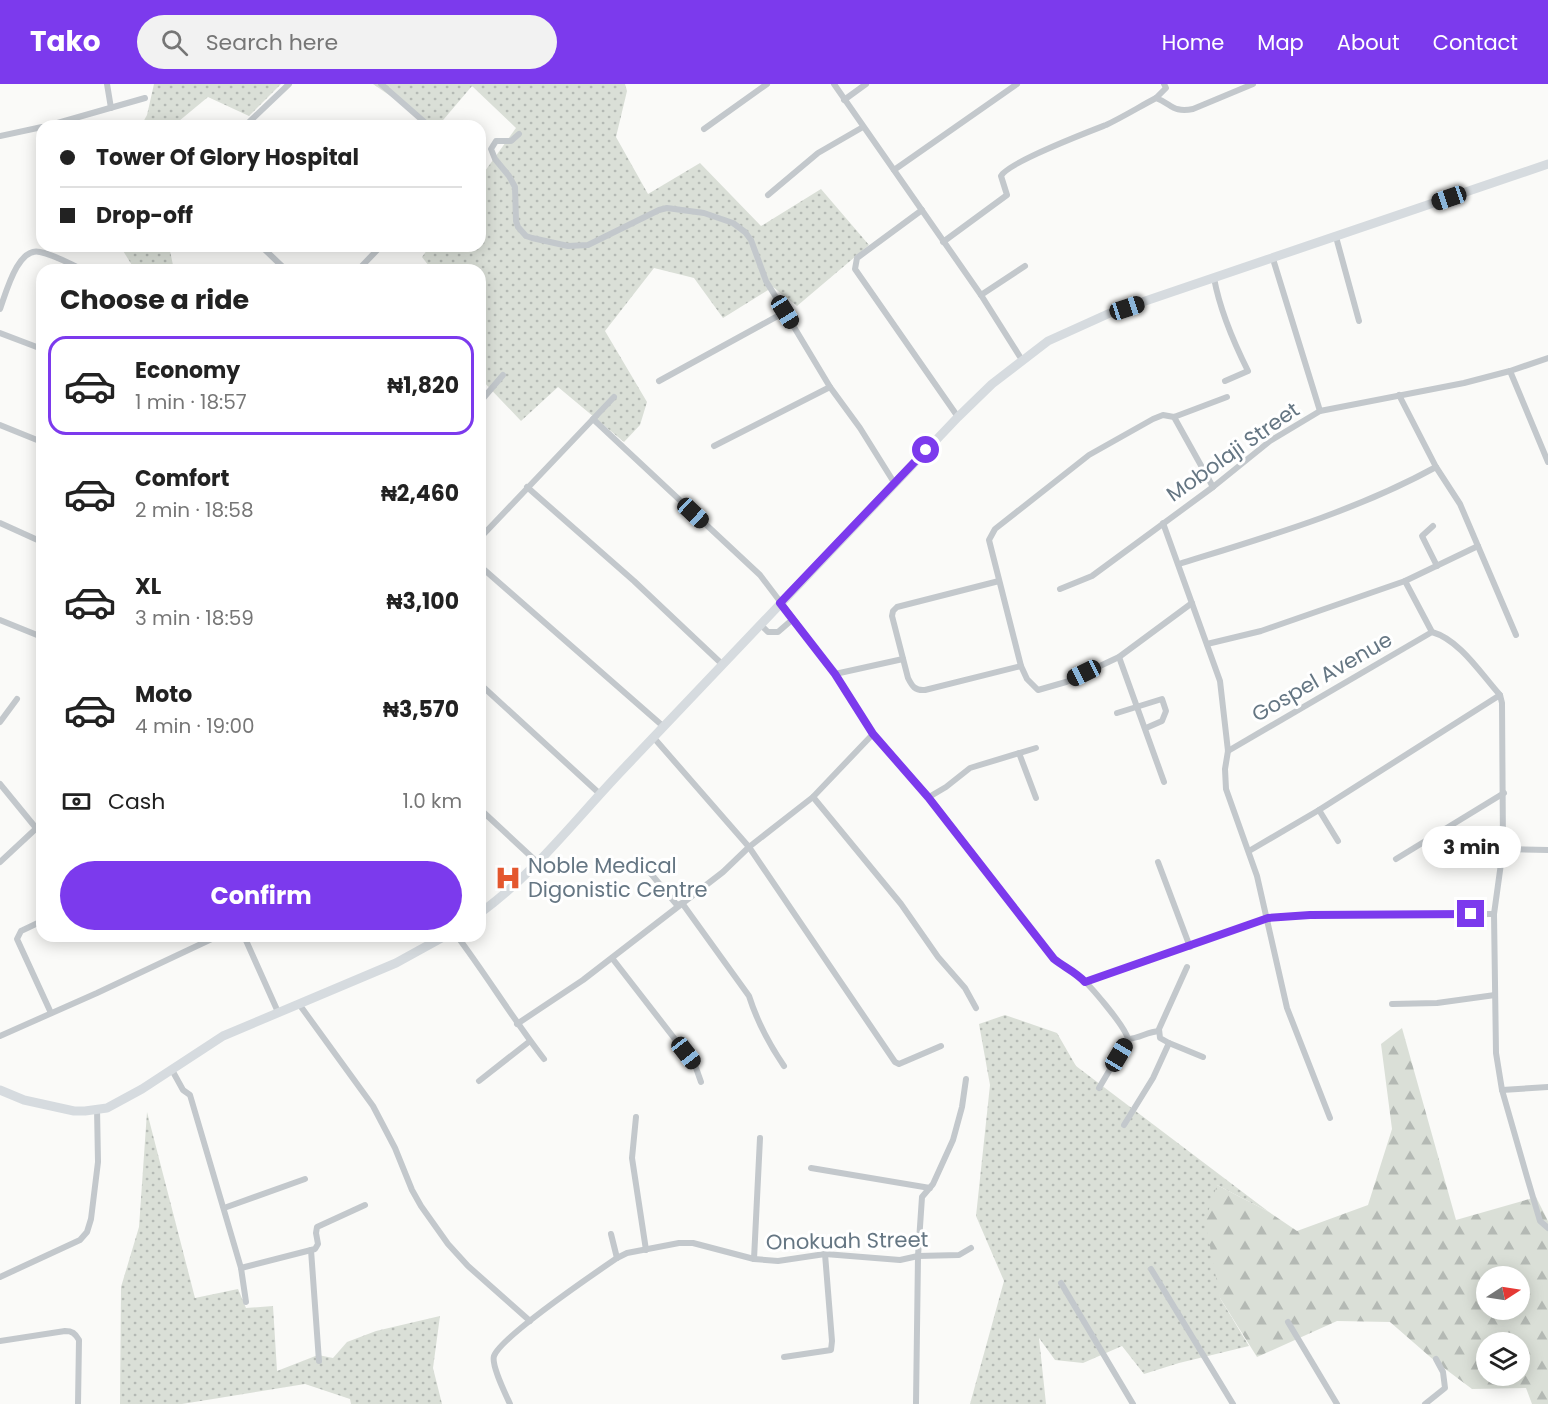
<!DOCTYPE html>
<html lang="en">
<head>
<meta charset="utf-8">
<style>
	body { margin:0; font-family:Poppins,sans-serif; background:#f2f2f2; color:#222; height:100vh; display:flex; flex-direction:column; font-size:22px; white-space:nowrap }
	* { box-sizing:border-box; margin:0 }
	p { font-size:20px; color:#767676 }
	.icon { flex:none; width:33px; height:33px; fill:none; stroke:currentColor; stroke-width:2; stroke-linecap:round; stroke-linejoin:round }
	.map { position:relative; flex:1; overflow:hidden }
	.panel { position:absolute; left:36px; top:180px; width:450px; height:678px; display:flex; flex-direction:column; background:#fff; border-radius:18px; box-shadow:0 3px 15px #0003 }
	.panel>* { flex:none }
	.hud { position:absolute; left:36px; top:36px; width:450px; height:132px; border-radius:18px; box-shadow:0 3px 15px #0003; display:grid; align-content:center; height:132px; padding:0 24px; background:#fff }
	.needle { width:39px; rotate:78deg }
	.fabs { position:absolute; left:1476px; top:1182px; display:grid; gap:12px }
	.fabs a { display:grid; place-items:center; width:54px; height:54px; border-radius:50%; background:#fff; box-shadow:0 3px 15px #0003; font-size:30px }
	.end { position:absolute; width:27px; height:27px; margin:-14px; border:8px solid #7c3aed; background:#fff; box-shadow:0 0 0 3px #fff }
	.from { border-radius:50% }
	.bubble { position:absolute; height:42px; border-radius:21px; background:#fff; box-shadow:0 3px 15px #0003; font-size:20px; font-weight:700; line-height:42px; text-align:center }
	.car { position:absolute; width:18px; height:36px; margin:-18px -9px; border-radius:8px; box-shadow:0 0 4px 2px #0007; background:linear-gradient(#222 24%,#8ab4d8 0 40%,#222 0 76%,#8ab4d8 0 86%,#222 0) }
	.hud b { display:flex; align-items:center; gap:21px; height:57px; font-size:22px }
	.hud b+b { border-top:2px solid #e0e0e0 }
	.hud i { width:15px; height:15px; background:#222 }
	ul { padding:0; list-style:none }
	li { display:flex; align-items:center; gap:18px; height:99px; margin:0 12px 9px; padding:0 12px; border:3px solid transparent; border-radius:18px }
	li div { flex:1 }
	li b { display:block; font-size:22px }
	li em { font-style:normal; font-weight:700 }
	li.current { border-color:#7c3aed }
	li>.icon { width:54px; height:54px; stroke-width:1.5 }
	h2 { padding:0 24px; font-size:27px; line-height:72px }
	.pay { display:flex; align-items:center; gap:15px; height:66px; padding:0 24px; font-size:22px }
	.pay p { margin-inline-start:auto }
	.primary-button { display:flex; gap:12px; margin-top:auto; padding:12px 24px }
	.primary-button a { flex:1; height:69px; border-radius:36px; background:#7c3aed; color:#fff; font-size:24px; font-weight:700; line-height:69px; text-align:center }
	header { display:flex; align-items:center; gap:36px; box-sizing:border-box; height:84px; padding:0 30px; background:#7c3aed; color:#fff }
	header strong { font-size:28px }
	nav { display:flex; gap:33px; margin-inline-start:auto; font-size:21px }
	.search { width:420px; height:54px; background:#f2f2f2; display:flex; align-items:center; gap:15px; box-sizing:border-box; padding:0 21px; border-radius:33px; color:#767676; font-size:22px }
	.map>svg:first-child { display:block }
	.green { fill:url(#green-dots) }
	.forest { fill:url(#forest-firs); fill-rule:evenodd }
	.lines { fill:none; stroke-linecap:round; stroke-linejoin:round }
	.street { stroke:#c3c8cc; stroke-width:6 }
	.secondary { stroke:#d6dbdf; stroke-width:9 }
	.route { stroke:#7c3aed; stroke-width:8 }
	.labels { text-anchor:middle; stroke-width:6; stroke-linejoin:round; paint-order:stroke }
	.street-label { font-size:21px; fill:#657683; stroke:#fff }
	.poi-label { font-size:21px; fill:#657683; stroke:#fff; text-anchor:start }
</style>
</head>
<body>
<header>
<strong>Tako</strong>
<div class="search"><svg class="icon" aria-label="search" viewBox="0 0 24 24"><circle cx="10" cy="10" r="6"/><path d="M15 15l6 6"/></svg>Search here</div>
<nav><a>Home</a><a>Map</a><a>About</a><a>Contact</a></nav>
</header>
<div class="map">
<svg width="1548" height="1320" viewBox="0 0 1548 1320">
	<defs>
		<pattern id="green-dots" width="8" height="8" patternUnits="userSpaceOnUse" patternTransform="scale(1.5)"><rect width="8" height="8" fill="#dadfd7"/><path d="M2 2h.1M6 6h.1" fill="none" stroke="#b4b9b4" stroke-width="1.8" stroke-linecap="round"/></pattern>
		<pattern id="forest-firs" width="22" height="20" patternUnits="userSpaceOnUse" patternTransform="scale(1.5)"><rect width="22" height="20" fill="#dadfd7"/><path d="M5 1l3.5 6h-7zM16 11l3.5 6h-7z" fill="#b4b9b4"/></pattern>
	</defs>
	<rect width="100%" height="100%" fill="#fafaf8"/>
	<!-- green -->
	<g class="green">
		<path d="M154,0H281L249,32L208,13L173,42H141L147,31Z"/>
		<path d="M373,0H625L627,7L616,53L648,110L700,79L761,142L821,105L869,161L797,222L773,203L723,234L694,194L654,184L605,247L647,318L640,341L624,358L558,303L521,337L480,294V186H432L422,173L430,162H480V94L516,44L472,2L438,42H434Z"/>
		<path d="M120,162H169L174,186H135Z"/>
		<path d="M1005,931L1057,949L1076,982L1269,1128L1217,1101L1220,1214L1249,1262L1179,1279L1144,1290L1122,1262L1083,1279L1055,1276L1039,1254L1046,1320H970L1004,1197L976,1132L990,1001L979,940Z"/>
		<path d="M147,1028L195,1214L238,1205L246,1224L273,1222L277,1287L318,1271L333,1274L347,1258L376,1247L440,1232L433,1284L442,1320H351L350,1315L305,1300L182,1320H120L121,1203L139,1143Z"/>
	</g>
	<!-- forest -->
	<path class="forest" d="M1402,944L1456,1136L1536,1113L1548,1137V1320H1532L1526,1304L1472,1305L1436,1278L1390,1238L1337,1237L1257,1273L1220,1214L1205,1137L1217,1101L1269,1128L1297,1147L1368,1121L1392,1045L1381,960ZM1486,1192H1520V1226H1486ZM1486,1258H1520V1292H1486Z"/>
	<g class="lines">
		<!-- street -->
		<g class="street">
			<path d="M107,0L111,24"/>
			<path d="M381,0L429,42"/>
			<path d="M834,0L981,211L1022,276"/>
			<path d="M1156,14L1166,4L1164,0"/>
			<path d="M844,16L866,0"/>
			<path d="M47,42L145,14"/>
			<path d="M245,42L289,0"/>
			<path d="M704,45L767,0"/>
			<path d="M519,50L511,57H496L491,65L495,75L509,92L515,103L516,137L518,143L526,152L532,154L568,162L588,161L659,126L667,124L704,129L733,139L745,148L751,156L766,197L785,228"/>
			<path d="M0,52L42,43"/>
			<path d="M894,86L1017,0"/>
			<path d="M768,111L818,69L863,43"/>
			<path d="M922,126L857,174L855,185L958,333"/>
			<path d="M1336,153L1359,237"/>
			<path d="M943,158L1007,111L1001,92C1007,79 1088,48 1106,41C1123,33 1139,23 1156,14C1172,20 1173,29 1193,25L1253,0"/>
			<path d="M261,162L286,186"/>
			<path d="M1273,175L1320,327"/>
			<path d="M358,186L381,162"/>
			<path d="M1214,194C1220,227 1233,257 1248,287L1225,297"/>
			<path d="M981,211L1025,182"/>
			<path d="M0,225C6,209 18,162 40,168C55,171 70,180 84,186"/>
			<path d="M0,249L42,265"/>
			<path d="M1510,287L1548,378"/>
			<path d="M659,297L785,228L830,303L860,344L895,400"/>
			<path d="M1399,311L1436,383L1460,420L1516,551"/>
			<path d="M480,318L503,291"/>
			<path d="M1174,333L1213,403"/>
			<path d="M593,335L760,491L835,590L873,650L929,713L1054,875C1061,881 1070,885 1078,891C1089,900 1125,942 1128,955"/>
			<path d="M0,341L42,358"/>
			<path d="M714,362L830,303"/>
			<path d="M527,403L634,497L723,581"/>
			<path d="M0,439L42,458"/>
			<path d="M1163,439L1220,597L1228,667L1225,685L1226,705L1257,792L1287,924L1330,1034"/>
			<path d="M1433,442L1422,452L1437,482"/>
			<path d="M480,454L614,313"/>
			<path d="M1179,480C1266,453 1356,427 1436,383"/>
			<path d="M480,482L664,643"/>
			<path d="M999,497L897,523L893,527L892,532L908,594C912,602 915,607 925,606L1021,582"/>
			<path d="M1405,497L1432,548C1460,556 1481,590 1500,611L1502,619L1503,765L1494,830L1496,969L1502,1006L1527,1093L1540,1137L1548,1144"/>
			<path d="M1060,505L1092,492L1213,403L1270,357L1320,327L1464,299L1510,287L1548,274"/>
			<path d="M1192,519L1119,573L1066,598L1038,606L1027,595L1021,582L989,456L995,445L1089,371L1153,335L1163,331L1174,333L1227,313"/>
			<path d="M0,536L42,553"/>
			<path d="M761,541L768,548H778L793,535"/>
			<path d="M1207,560L1261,547L1405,497L1478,462"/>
			<path d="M1119,573L1164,698"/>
			<path d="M835,590L903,575"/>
			<path d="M480,600L600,710"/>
			<path d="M1117,629L1162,615L1166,627L1162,637L1146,644"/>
			<path d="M0,638L17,615"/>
			<path d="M654,654L749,763L895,978L899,980L941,962"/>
			<path d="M1228,667L1432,548"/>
			<path d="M1019,669L1036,714"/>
			<path d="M0,700L36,744"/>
			<path d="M813,713L901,820L938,873L965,904L976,924"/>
			<path d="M929,713L946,703L970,684L1036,664"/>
			<path d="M480,725L537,778"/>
			<path d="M1319,726L1338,757"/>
			<path d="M1503,765L1548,766"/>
			<path d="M1249,767L1319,726L1500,611"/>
			<path d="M1396,775L1504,709"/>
			<path d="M0,778L42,739"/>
			<path d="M1158,778L1190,863"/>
			<path d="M642,779L677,821L682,819L749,912C757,937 769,960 784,982"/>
			<path d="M42,837L21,847L17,855L51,929"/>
			<path d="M244,852L278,928"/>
			<path d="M457,852C487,892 513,935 544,975"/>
			<path d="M612,874L695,981L701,998"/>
			<path d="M1085,898L1268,834L1310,831L1494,830"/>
			<path d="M299,920L373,1022L395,1064L412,1106L421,1122L448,1160L468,1182L530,1237"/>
			<path d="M1392,920L1437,919L1495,911"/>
			<path d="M517,940L583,896L723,788L749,763L813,713L873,650"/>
			<path d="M0,952L97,909L218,852"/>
			<path d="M1128,955C1140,954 1147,948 1159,947"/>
			<path d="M1169,959L1203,973"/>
			<path d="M172,986L183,1006L190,1011L241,1184L246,1218"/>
			<path d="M479,997L530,957"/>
			<path d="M1099,1004L1128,955"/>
			<path d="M1502,1006L1548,1003"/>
			<path d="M636,1033L632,1074L646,1166"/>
			<path d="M1124,1041L1153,994L1169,959L1160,954L1159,945L1187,883"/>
			<path d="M811,1084L930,1104"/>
			<path d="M224,1124L305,1095"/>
			<path d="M611,1150L617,1174"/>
			<path d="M311,1166L319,1277"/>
			<path d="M754,1175L760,1054"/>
			<path d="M241,1184L315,1165L318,1160L316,1149L317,1143L365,1121"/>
			<path d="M1151,1185L1233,1320"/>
			<path d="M0,1193L80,1156L87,1148L91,1135L98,1078L97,1024"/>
			<path d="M1061,1199L1133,1320"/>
			<path d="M1288,1238L1337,1320"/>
			<path d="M0,1257L65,1247C72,1247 75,1249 79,1256L78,1320"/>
			<path d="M784,1273L831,1266L832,1257L825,1170"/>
			<path d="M916,1319L918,1172L922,1113L933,1100L953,1056L962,1023L966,995"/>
			<path d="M510,1320C506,1311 491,1281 494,1272C501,1253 595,1189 617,1174L627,1169L679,1159H693L754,1175L778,1177L825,1170L900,1176L918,1172L959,1171L971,1164"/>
			<path d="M1425,1320L1445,1304L1443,1288L1436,1275"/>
		</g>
		<!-- secondary -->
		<g class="secondary">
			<path d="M480,829C537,788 581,728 630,678C739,563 849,448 958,333L992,300L1048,257L1110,229L1548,80"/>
			<path d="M0,1006L24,1016L74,1027H85L107,1024L142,1005L223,952L396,879L445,852"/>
		</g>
	</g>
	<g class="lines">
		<!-- route -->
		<path class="route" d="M926,366L780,519L835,590L873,650L928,713L1054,875C1064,883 1076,888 1085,898L1268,834L1310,831L1471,830"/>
	</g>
	<!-- icons -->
	<defs>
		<g id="hospital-bare" transform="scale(2.07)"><path d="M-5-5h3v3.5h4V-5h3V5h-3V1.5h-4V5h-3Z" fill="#e4572e" stroke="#fff" stroke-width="2.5" paint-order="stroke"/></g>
	</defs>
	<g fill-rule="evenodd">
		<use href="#hospital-bare" x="508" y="794"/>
	</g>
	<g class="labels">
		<!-- street labels -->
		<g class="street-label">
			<text transform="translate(1233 368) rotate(-35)" y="7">Mobolaji Street</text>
			<text transform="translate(1322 593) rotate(-30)" y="7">Gospel Avenue</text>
			<text transform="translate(847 1157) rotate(-1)" y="7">Onokuah Street</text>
		</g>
		<!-- poi labels -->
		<g class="poi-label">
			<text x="528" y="789">Noble Medical<tspan x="528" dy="24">Digonistic Centre</tspan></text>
		</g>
	</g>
</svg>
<div class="fabs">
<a><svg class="needle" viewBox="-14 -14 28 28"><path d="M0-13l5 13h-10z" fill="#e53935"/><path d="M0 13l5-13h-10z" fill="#767676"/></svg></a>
<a><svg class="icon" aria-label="layers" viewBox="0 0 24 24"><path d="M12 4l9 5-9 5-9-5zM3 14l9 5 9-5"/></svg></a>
</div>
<i class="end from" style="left:926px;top:366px"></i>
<i class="end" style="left:1471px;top:830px"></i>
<div class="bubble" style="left:1422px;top:742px;width:99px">3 min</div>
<i class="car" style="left:1449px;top:114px;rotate:251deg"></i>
<i class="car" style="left:1127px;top:224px;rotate:72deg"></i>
<i class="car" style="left:785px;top:228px;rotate:148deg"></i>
<i class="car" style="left:693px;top:429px;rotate:133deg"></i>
<i class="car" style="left:1084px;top:589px;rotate:244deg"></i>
<i class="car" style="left:686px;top:969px;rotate:142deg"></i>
<i class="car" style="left:1119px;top:971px;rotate:31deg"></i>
<div class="hud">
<b><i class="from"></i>Tower Of Glory Hospital</b>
<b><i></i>Drop-off</b>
</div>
<section class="panel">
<h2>Choose a ride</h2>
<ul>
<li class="current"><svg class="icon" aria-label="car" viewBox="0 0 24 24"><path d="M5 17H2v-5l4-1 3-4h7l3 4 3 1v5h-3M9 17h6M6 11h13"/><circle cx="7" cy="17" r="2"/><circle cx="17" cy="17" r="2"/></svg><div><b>Economy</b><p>1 min · 18:57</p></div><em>₦1,820</em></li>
<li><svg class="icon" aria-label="car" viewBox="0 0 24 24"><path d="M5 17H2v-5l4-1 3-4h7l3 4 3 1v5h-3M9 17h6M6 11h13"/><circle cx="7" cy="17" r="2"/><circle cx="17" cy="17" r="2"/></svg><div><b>Comfort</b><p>2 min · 18:58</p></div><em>₦2,460</em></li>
<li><svg class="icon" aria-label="car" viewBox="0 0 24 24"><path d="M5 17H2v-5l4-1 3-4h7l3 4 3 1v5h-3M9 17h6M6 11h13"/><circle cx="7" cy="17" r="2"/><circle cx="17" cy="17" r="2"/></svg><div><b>XL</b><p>3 min · 18:59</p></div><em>₦3,100</em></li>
<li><svg class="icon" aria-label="car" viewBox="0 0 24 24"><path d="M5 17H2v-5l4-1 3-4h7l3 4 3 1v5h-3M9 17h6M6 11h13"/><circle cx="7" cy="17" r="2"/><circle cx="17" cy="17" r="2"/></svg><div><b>Moto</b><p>4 min · 19:00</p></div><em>₦3,570</em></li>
</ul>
<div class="pay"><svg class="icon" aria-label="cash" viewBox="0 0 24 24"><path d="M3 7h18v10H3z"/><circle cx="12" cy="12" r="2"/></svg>Cash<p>1.0 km</p></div>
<div class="primary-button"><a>Confirm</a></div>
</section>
</div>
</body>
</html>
